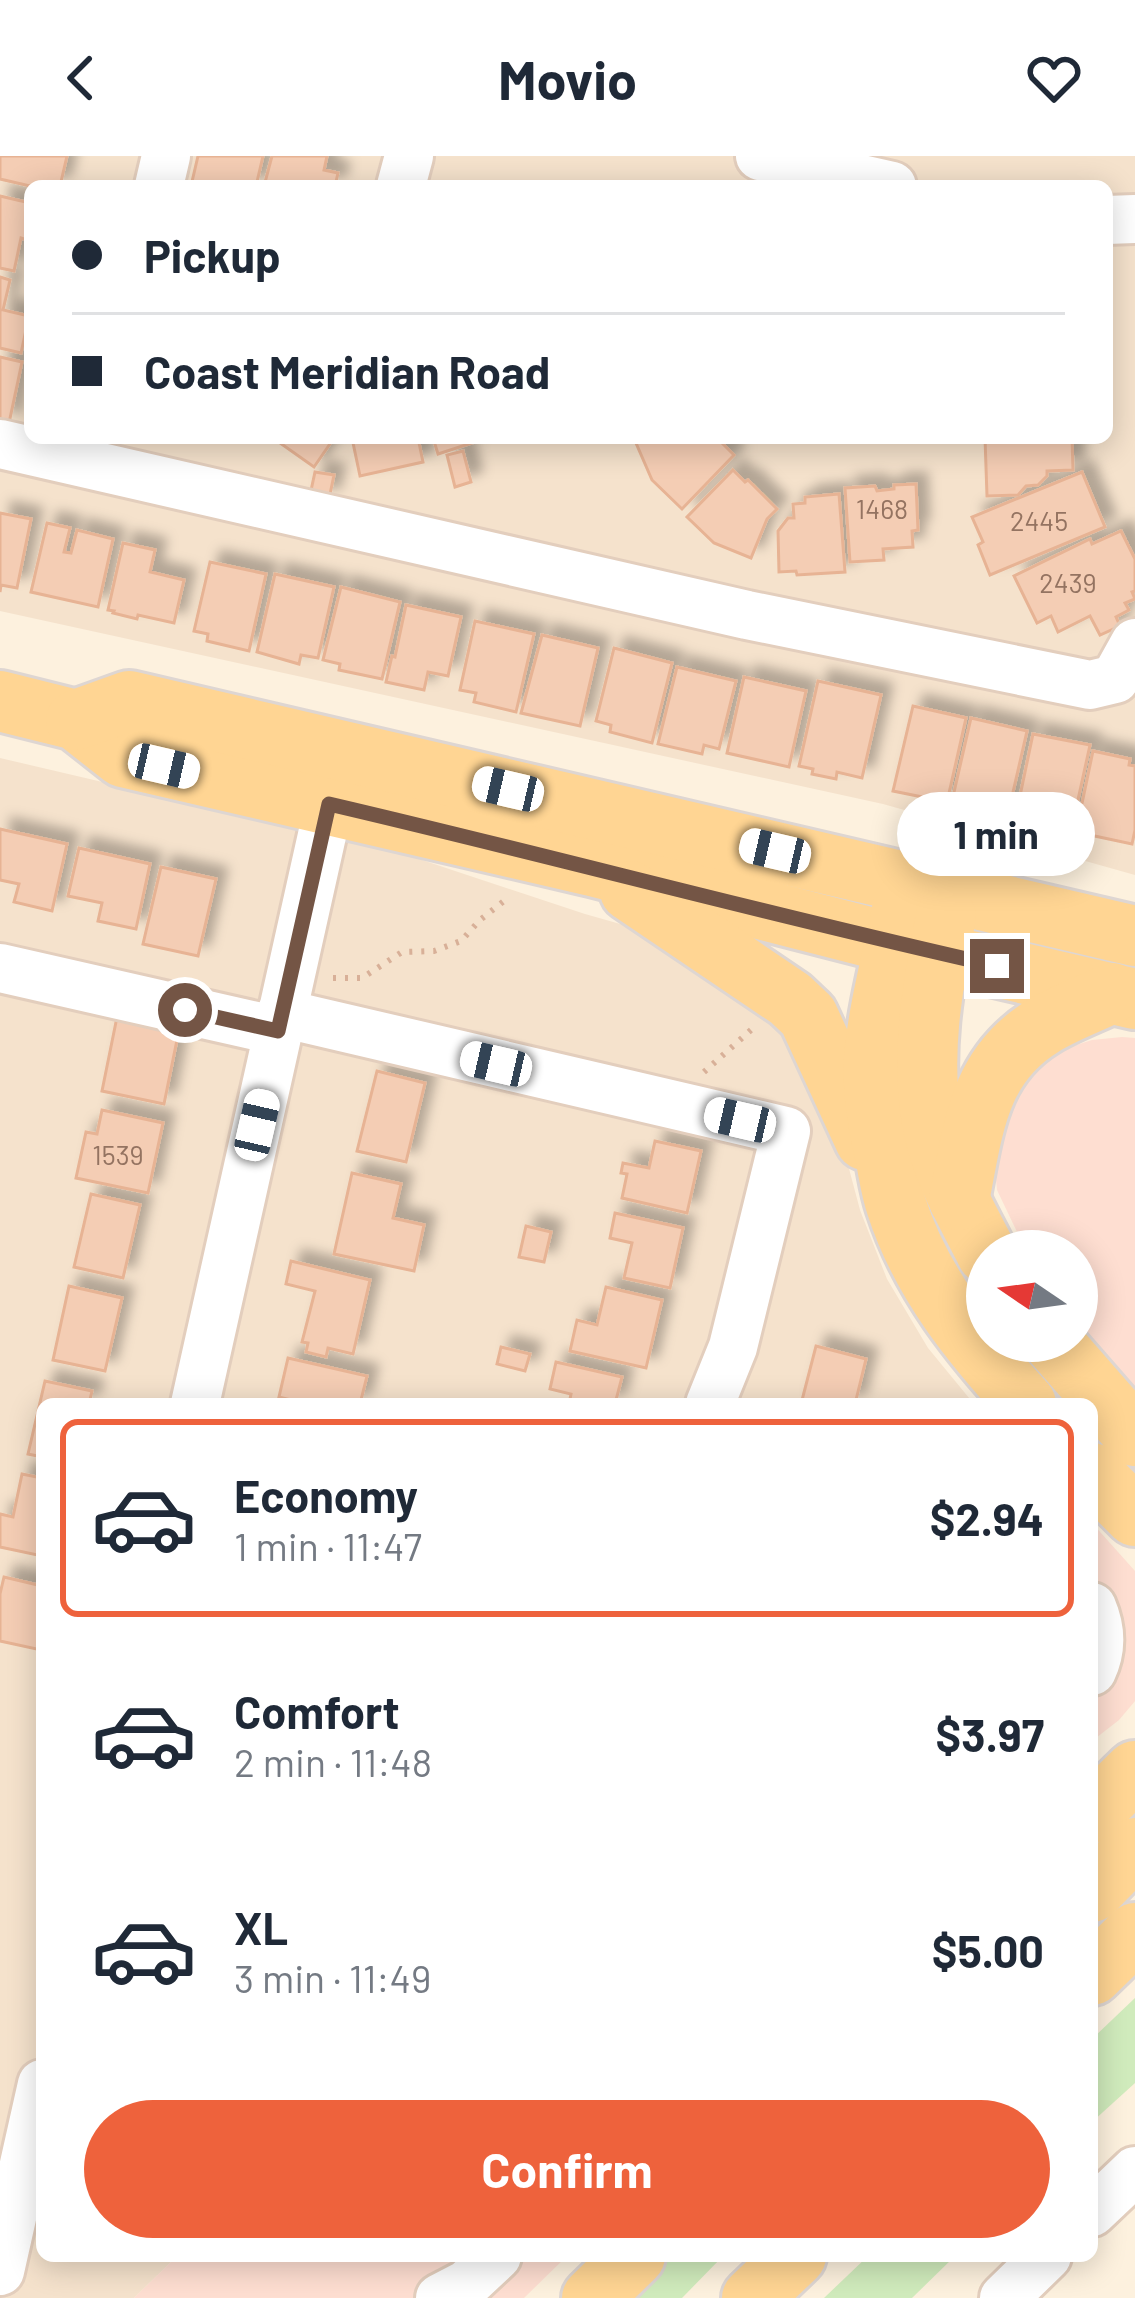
<!DOCTYPE html>
<html lang="en">
<head>
<meta charset="utf-8">
<style>
	body { margin:0; font-family:Barlow,sans-serif; background:#f2f2f3; color:#1f2937; height:100vh; display:flex; flex-direction:column; font-size:45px; white-space:nowrap }
	* { box-sizing:border-box; margin:0 }
	p { font-size:39px; color:#747a83 }
	.icon { flex:none; width:66px; height:66px; fill:none; stroke:currentColor; stroke-width:2; stroke-linecap:round; stroke-linejoin:round }
	.map { position:relative; flex:1; overflow:hidden }
	.panel { position:absolute; left:36px; top:1242px; width:1062px; height:864px; display:flex; flex-direction:column; background:#fff; border-radius:18px; box-shadow:0 6px 30px #0003 }
	.panel>* { flex:none }
	.top-card { position:absolute; left:24px; top:24px; width:1089px; height:264px; border-radius:18px; box-shadow:0 6px 30px #0003; display:grid; align-content:center; height:264px; padding:0 48px; background:#fff }
	.needle { width:78px; rotate:283deg }
	.buttons { position:absolute; left:966px; top:1074px; display:grid; gap:24px }
	.buttons a { display:grid; place-items:center; width:132px; height:132px; border-radius:50%; background:#fff; box-shadow:0 6px 30px #0003; font-size:60px }
	.end { position:absolute; width:54px; height:54px; margin:-27px; border:15px solid #745545; background:#fff; box-shadow:0 0 0 6px #fff }
	.from { border-radius:50% }
	.bubble { position:absolute; height:84px; border-radius:42px; background:#fff; box-shadow:0 6px 30px #0003; font-size:39px; font-weight:700; line-height:84px; text-align:center }
	.car { position:absolute; width:36px; height:72px; margin:-36px -18px; border-radius:15px; box-shadow:0 0 9px 3px #0007; background:linear-gradient(#fff 24%,#345 0 40%,#fff 0 76%,#345 0 86%,#fff 0) }
	.top-card b { display:flex; align-items:center; gap:42px; height:114px; font-size:45px }
	.top-card b+b { border-top:3px solid #e0e1e3 }
	.top-card i { width:30px; height:30px; background:#1f2937 }
	ul { padding:21px 0 0; list-style:none }
	li { display:flex; align-items:center; gap:36px; height:198px; margin:0 24px 18px; padding:0 24px; border:6px solid transparent; border-radius:18px }
	li div { flex:1 }
	li b { display:block; font-size:45px }
	li em { font-style:normal; font-weight:700 }
	li.selected { border-color:#ee623c }
	li>.icon { width:108px; height:108px; stroke-width:1.5 }
	.primary-button { display:flex; gap:24px; margin-top:auto; padding:24px 48px }
	.primary-button a { flex:1; height:138px; border-radius:72px; background:#ee623c; color:#fff; font-size:48px; font-weight:700; line-height:138px; text-align:center }
	header { display:flex; justify-content:space-between; align-items:center; height:156px; padding:0 48px; background:#fff; font-size:54px; font-weight:700 }
	.map>svg:first-child { display:block }
	.residential { fill:#f5e2cc; fill-rule:evenodd }
	.commercial { fill:#feded1 }
	.green { fill:#d0ebbc }
	.building { fill:#f4cdb4; stroke:#e7b394; stroke-width:3; filter:url(#shadow) }
	.lines { fill:none; stroke-linecap:round; stroke-linejoin:round }
	.minor-casing { stroke:#e3cebd; stroke-width:54 }
	.major-casing { stroke:#ded6d2; stroke-width:66 }
	.path { stroke:#d8b098; stroke-width:6; stroke-dasharray:3 9; stroke-linecap:butt }
	.minor { stroke:#fff; stroke-width:48 }
	.major { stroke:#ffd593; stroke-width:60 }
	.route { stroke:#745545; stroke-width:15 }
	.labels { text-anchor:middle; stroke-width:10; stroke-linejoin:round; paint-order:stroke }
	.number-label { font-size:27px; fill:#947361 }
</style>
</head>
<body>
<header><svg class="icon" aria-label="back" viewBox="0 0 24 24"><path d="M15 5l-7 7 7 7"/></svg>Movio<svg class="icon" aria-label="heart" viewBox="0 0 24 24"><path d="M12 20l-8-8c-3-5 5-10 8-4 3-6 11-1 8 4z"/></svg></header>
<div class="map">
<svg width="1135" height="2142" viewBox="0 0 1135 2142">
	<defs>
		<filter id="shadow"><feDropShadow dx="11" dy="-11" stdDeviation="6" flood-color="#0004"/></filter>
	</defs>
	<rect width="100%" height="100%" fill="#fdf1de"/>
	<!-- residential -->
	<g class="residential">
		<path d="M0,0H1135V719L883,648L0,455ZM30,30H1107V282H30Z"/>
		<path d="M0,602L389,693L585,758L666,781L781,867L844,994L860,1054L887,1123L928,1192L974,1248H42V2100H177L134,2142H0Z"/>
	</g>
	<!-- commercial -->
	<g class="commercial">
		<path d="M1122,881L1135,882V1243L1077,1164V1095H1028L1018,1078L997,1034L992,983L1037,899L1045,906L1070,891L1092,884Z"/>
		<path d="M1092,1367L1135,1415V1545L1119,1564L1092,1585Z"/>
		<path d="M177,2100H567L524,2142H134Z"/>
	</g>
	<!-- green -->
	<g class="green">
		<path d="M1135,1842V1927L1092,1966V1883Z"/>
		<path d="M670,2100H723L682,2142H637L648,2122Z"/>
		<path d="M868,2100H955L912,2142H824Z"/>
	</g>
	<!-- building -->
	<g class="building">
		<path d="M0,0H67L60,30H30L0,23Z"/>
		<path d="M198,0H263L256,30H191Z"/>
		<path d="M272,0H327L324,14L338,17L335,30H264Z"/>
		<path d="M0,40L30,47V85L21,82L14,115L0,112Z"/>
		<path d="M0,121L10,124L3,154L29,160L21,197L0,192Z"/>
		<path d="M0,201L22,206L9,267L0,265Z"/>
		<path d="M273,282H334L314,311Z"/>
		<path d="M352,282H418L423,306L360,320Z"/>
		<path d="M433,282H480L475,286L438,298Z"/>
		<path d="M649,282H717L734,299L682,353L652,324L636,287Z"/>
		<path d="M985,282H1072L1073,314L1047,315V320L1038,329L1026,330L1018,339L987,340Z"/>
		<path d="M463,295L471,326L455,331L447,299Z"/>
		<path d="M733,314L745,326L748,324L777,353L767,363L751,402L714,387L687,361Z"/>
		<path d="M315,316L334,319L329,343L310,339Z"/>
		<path d="M1082,316L1105,371L990,419L978,389L983,386L972,361Z"/>
		<path d="M916,328L918,374L912,375L913,391L883,393L884,404L850,406L845,332L875,330L877,335L894,333V329Z"/>
		<path d="M839,338L845,416L797,419L796,415L779,416L778,375L788,362H794L793,348L805,347V341Z"/>
		<path d="M0,357L31,363L17,432L1,429L0,436Z"/>
		<path d="M47,367L70,372L64,396L71,397L77,374L113,383L98,451L31,436Z"/>
		<path d="M1121,375L1135,403V435L1132,436L1135,443L1125,447L1129,454L1116,461L1120,470L1100,479L1090,460L1058,476L1051,460L1037,467L1014,420L1090,383L1092,388Z"/>
		<path d="M123,387L155,394L150,416L184,424L174,467L138,459L137,463L113,457L114,455L108,454Z"/>
		<path d="M210,406L266,418L249,495L207,485L208,478L194,475Z"/>
		<path d="M275,418L334,431L318,502L301,499L299,508L257,496Z"/>
		<path d="M341,431L400,446L382,523L339,514L340,508L323,504Z"/>
		<path d="M406,449L461,461L448,520L428,516L424,534L386,526L392,500L395,501Z"/>
		<path d="M475,465L534,478L516,556L474,546L476,537L460,534Z"/>
		<path d="M542,479L598,492L580,570L521,557Z"/>
		<path d="M614,492L672,507L652,587L610,576L611,569L596,565Z"/>
		<path d="M677,511L736,525L719,593L704,589L702,598L658,588Z"/>
		<path d="M744,521L806,535L789,611L727,597Z"/>
		<path d="M818,525L881,539L862,622L837,616L836,623L812,618L813,613L799,610Z"/>
		<path d="M913,550L966,562L947,646L893,635Z"/>
		<path d="M971,562L1027,575L1008,658L952,645Z"/>
		<path d="M1033,578L1090,589L1072,671L1016,659Z"/>
		<path d="M1093,595L1130,603L1129,609L1135,610V674L1132,688L1076,676Z"/>
		<path d="M0,673L67,688L52,755L14,746L19,728L0,724Z"/>
		<path d="M79,692L150,708L136,773L98,765L102,747L68,740Z"/>
		<path d="M161,711L216,723L198,800L143,788Z"/>
		<path d="M117,861L179,874L164,948L102,935Z"/>
		<path d="M377,915L425,927L406,1006L357,995Z"/>
		<path d="M102,954L163,967L148,1037L76,1022L86,976L97,978Z"/>
		<path d="M655,985L701,995L687,1057L622,1042L627,1018L621,1017L623,1007L649,1012Z"/>
		<path d="M352,1017L401,1028L393,1062L424,1069L414,1115L334,1098Z"/>
		<path d="M91,1038L140,1049L123,1122L74,1111Z"/>
		<path d="M615,1057L683,1072L670,1132L624,1122L632,1087L610,1082Z"/>
		<path d="M526,1070L551,1076L544,1106L519,1101Z"/>
		<path d="M291,1105L370,1124L353,1198L328,1192L326,1201L306,1196L308,1187L302,1186L315,1135L286,1128Z"/>
		<path d="M69,1130L122,1142L105,1215L53,1204Z"/>
		<path d="M606,1131L662,1144L646,1212L570,1195L577,1164L597,1169Z"/>
		<path d="M816,1190L866,1203L855,1248H801Z"/>
		<path d="M501,1191L530,1198L525,1215L497,1208Z"/>
		<path d="M288,1202L367,1220L360,1248H290L291,1244L279,1241Z"/>
		<path d="M556,1206L622,1221L615,1248H569L571,1238L550,1233Z"/>
		<path d="M45,1225L92,1235L89,1248H42V1301L28,1298Z"/>
		<path d="M22,1318L42,1322V1400L0,1391V1358L13,1361Z"/>
		<path d="M4,1421L42,1430L41,1494L0,1485V1438Z"/>
	</g>
	<g class="lines">
		<!-- minor casing -->
		<g class="minor-casing">
			<g id="minor">
				<path d="M760,0L892,30"/>
				<path d="M159,30L166,0"/>
				<path d="M401,30L409,0"/>
				<path d="M1107,64L1135,63"/>
				<path d="M0,288L747,459L1090,529L1115,523L1135,487"/>
				<path d="M0,812L278,875"/>
				<path d="M281,857L786,975L733,1191L710,1248"/>
				<path d="M195,1248L329,648"/>
				<path d="M1092,1451C1101,1472 1102,1494 1092,1515"/>
				<path d="M1092,2056L1135,2015"/>
				<path d="M0,2115L42,1928"/>
				<path d="M440,2142L467,2128L497,2100"/>
				<path d="M1004,2142L1047,2100"/>
			</g>
		</g>
		<!-- major casing -->
		<g class="major-casing">
			<g id="major">
				<path d="M0,545L76,564L123,601L592,710L896,788L1135,843"/>
				<path d="M76,564L129,545L1135,780"/>
				<path d="M630,735L790,843L808,860L865,984"/>
				<path d="M903,749C893,800 878,852 874,903C872,934 877,965 884,995C888,1012 890,1032 896,1049C921,1127 972,1189 1026,1248"/>
				<path d="M946,760C933,827 919,902 933,971C942,1016 966,1057 987,1098"/>
				<path d="M959,1044C973,975 977,910 1043,870C1064,857 1089,848 1112,837"/>
				<path d="M1052,1185L1135,1280"/>
				<path d="M1092,1317L1135,1360"/>
				<path d="M1092,1657L1135,1615"/>
				<path d="M1092,1736L1135,1692"/>
				<path d="M1092,1819L1135,1777"/>
				<path d="M592,2142L635,2100"/>
				<path d="M752,2142L796,2100"/>
			</g>
		</g>
		<!-- path -->
		<g class="path">
			<path d="M333,822H362L402,796L434,795L461,785L480,764L509,741"/>
			<path d="M704,916L752,873"/>
		</g>
		<!-- minor -->
		<use href="#minor" class="minor"/>
		<!-- major -->
		<use href="#major" class="major"/>
	</g>
	<g class="lines">
		<!-- route -->
		<path class="route" d="M185,854L278,875L329,648C552,700 773,760 997,810"/>
	</g>
	<g class="labels">
		<!-- number labels -->
		<g class="number-label">
			<text x="882" y="363">1468</text>
			<text x="1039" y="375">2445</text>
			<text x="1068" y="437">2439</text>
			<text x="118" y="1009">1539</text>
		</g>
	</g>
</svg>
<div class="buttons">
<a><svg class="needle" viewBox="-14 -14 28 28"><path d="M0-13l5 13h-10z" fill="#e53935"/><path d="M0 13l5-13h-10z" fill="#747a83"/></svg></a>
</div>
<i class="end from" style="left:185px;top:854px"></i>
<i class="end" style="left:997px;top:810px"></i>
<div class="bubble" style="left:897px;top:636px;width:198px">1 min</div>
<i class="car" style="left:164px;top:610px;rotate:103deg"></i>
<i class="car" style="left:508px;top:633px;rotate:283deg"></i>
<i class="car" style="left:775px;top:695px;rotate:283deg"></i>
<i class="car" style="left:496px;top:908px;rotate:283deg"></i>
<i class="car" style="left:740px;top:964px;rotate:283deg"></i>
<i class="car" style="left:257px;top:969px;rotate:13deg"></i>
<div class="top-card">
<b><i class="from"></i>Pickup</b>
<b><i></i>Coast Meridian Road</b>
</div>
<section class="panel">
<ul>
<li class="selected"><svg class="icon" aria-label="car" viewBox="0 0 24 24"><path d="M5 17H2v-5l4-1 3-4h7l3 4 3 1v5h-3M9 17h6M6 11h13"/><circle cx="7" cy="17" r="2"/><circle cx="17" cy="17" r="2"/></svg><div><b>Economy</b><p>1 min · 11:47</p></div><em>$2.94</em></li>
<li><svg class="icon" aria-label="car" viewBox="0 0 24 24"><path d="M5 17H2v-5l4-1 3-4h7l3 4 3 1v5h-3M9 17h6M6 11h13"/><circle cx="7" cy="17" r="2"/><circle cx="17" cy="17" r="2"/></svg><div><b>Comfort</b><p>2 min · 11:48</p></div><em>$3.97</em></li>
<li><svg class="icon" aria-label="car" viewBox="0 0 24 24"><path d="M5 17H2v-5l4-1 3-4h7l3 4 3 1v5h-3M9 17h6M6 11h13"/><circle cx="7" cy="17" r="2"/><circle cx="17" cy="17" r="2"/></svg><div><b>XL</b><p>3 min · 11:49</p></div><em>$5.00</em></li>
</ul>
<div class="primary-button"><a>Confirm</a></div>
</section>
</div>
</body>
</html>
